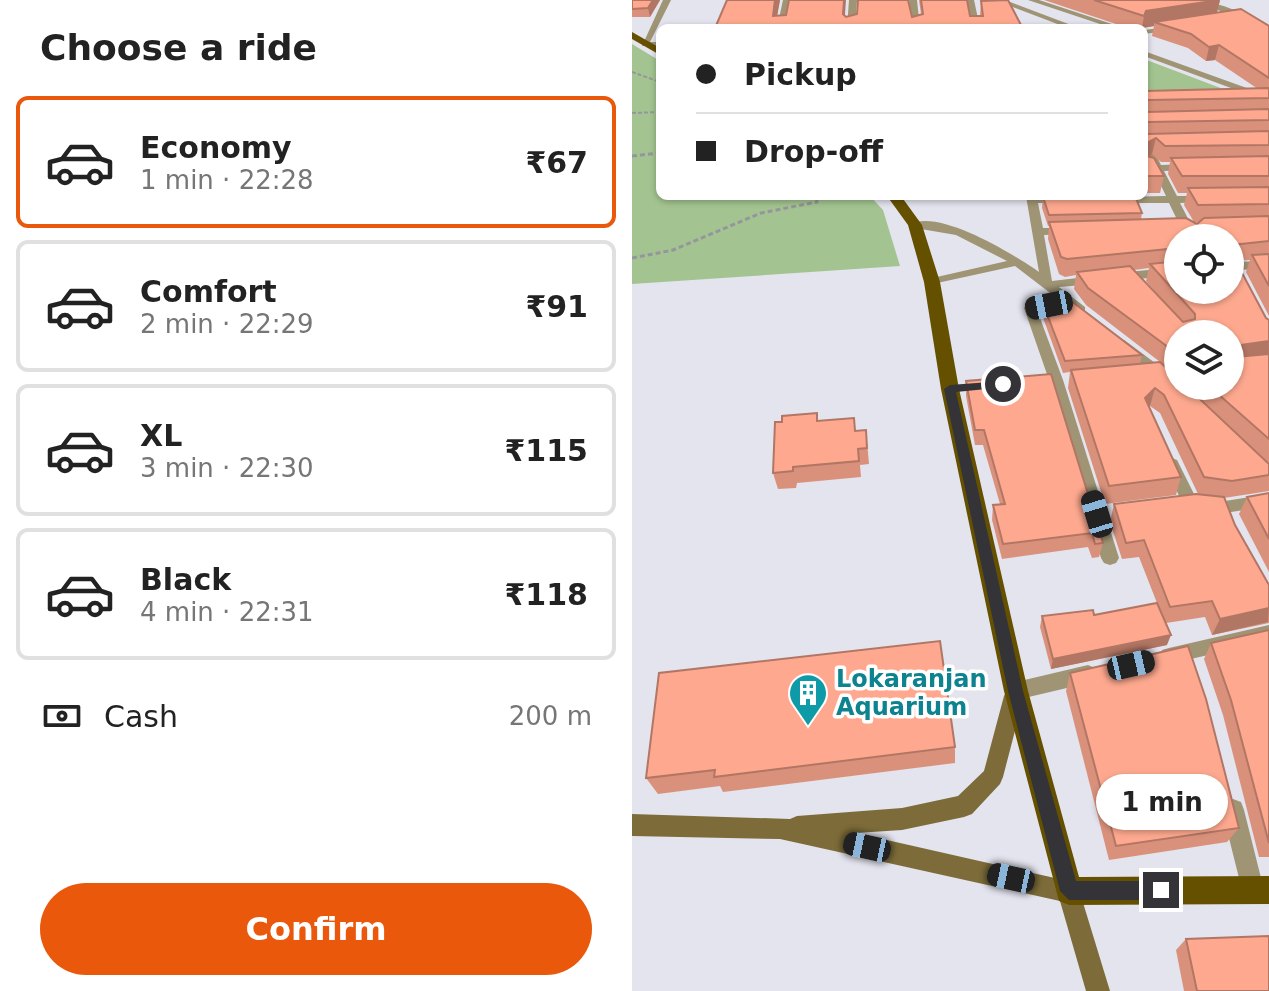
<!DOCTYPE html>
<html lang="en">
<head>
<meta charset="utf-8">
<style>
	body { margin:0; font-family:"DejaVu Sans",sans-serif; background:#f6f6f6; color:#222; height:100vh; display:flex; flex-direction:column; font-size:30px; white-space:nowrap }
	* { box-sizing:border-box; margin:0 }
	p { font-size:26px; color:#767676 }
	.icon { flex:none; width:44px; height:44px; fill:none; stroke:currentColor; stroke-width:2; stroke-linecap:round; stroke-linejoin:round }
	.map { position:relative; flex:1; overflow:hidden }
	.panel { display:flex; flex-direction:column; background:#fff; width:632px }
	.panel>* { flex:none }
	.top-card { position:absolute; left:24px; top:24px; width:492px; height:176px; border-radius:12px; box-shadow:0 2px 6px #0004; display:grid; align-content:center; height:176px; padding:0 40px; background:#fff }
	.buttons { position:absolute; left:532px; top:224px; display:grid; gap:16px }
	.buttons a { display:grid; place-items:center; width:80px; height:80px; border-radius:50%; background:#fff; box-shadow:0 2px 6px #0004; font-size:40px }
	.end { position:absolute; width:36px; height:36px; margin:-18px; border:10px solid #343438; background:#fff; box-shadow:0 0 0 4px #fff }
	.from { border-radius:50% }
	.bubble { position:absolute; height:56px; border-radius:28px; background:#fff; box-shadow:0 2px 6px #0004; font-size:26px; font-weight:700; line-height:56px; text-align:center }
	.car { position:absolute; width:24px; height:48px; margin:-24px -12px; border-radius:10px; box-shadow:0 0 6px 2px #0007; background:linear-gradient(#222 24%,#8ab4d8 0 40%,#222 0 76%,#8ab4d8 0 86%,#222 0) }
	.top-card b { display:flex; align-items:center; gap:28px; height:76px; font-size:30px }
	.top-card b+b { border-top:2px solid #e0e0e0 }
	.top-card i { width:20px; height:20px; background:#222 }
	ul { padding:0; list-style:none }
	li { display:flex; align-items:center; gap:24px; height:132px; margin:0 16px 12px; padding:0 24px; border:4px solid #e0e0e0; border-radius:12px }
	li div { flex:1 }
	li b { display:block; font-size:30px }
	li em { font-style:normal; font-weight:700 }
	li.selected { border-color:#ea580c }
	li>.icon { width:72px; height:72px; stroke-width:1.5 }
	h2 { padding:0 40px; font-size:36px; line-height:96px }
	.pay { display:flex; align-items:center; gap:20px; height:88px; padding:0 40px; font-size:30px }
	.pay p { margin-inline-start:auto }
	.cta { display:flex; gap:16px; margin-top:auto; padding:16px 40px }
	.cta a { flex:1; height:92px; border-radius:48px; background:#ea580c; color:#fff; font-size:32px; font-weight:700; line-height:92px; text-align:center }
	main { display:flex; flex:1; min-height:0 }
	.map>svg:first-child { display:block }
	.green { fill:#a3c490 }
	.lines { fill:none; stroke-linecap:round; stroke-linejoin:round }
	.path-far1 { stroke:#95969d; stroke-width:2; stroke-dasharray:4 2; stroke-linecap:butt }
	.path { stroke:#95969d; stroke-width:3; stroke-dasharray:5 3; stroke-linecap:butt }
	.minor { fill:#9f9473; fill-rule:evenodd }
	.secondary { fill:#7d6c39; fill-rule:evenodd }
	.primary { fill:#655000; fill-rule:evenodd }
	.wall { fill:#da917b; fill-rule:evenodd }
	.shaded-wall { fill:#b27664 }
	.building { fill:#fea98f; stroke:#b27664; stroke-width:2 }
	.route { fill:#343438 }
	.labels { text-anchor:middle; stroke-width:7; stroke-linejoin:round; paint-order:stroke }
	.near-culture-label { font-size:24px; font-weight:bold; fill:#0d838f; stroke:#fff; text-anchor:start }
</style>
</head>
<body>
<main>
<section class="panel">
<h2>Choose a ride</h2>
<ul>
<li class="selected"><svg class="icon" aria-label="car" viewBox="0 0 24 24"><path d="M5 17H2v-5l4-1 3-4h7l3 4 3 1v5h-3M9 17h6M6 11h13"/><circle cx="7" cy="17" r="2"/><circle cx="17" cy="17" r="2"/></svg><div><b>Economy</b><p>1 min · 22:28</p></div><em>₹67</em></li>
<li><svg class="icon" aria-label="car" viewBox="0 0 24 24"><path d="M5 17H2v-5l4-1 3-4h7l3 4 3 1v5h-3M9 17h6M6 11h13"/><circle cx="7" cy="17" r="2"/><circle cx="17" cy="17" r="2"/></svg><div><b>Comfort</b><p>2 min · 22:29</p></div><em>₹91</em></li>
<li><svg class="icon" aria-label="car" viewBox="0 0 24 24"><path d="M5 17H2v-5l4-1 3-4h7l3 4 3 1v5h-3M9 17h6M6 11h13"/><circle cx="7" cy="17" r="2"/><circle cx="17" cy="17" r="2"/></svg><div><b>XL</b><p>3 min · 22:30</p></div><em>₹115</em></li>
<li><svg class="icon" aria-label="car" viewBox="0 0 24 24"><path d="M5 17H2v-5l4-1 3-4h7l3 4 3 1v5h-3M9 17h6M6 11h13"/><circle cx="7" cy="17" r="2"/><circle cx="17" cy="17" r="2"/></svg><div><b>Black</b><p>4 min · 22:31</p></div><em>₹118</em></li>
</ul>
<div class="pay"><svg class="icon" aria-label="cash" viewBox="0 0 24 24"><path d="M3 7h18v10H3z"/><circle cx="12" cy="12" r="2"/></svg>Cash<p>200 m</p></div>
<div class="cta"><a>Confirm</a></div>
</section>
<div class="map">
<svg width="637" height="991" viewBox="0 0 637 991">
	<rect width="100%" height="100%" fill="#e3e4ee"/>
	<!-- green -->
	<g class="green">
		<path d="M0,44L28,61V196H238L251,210L268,266L0,284Z"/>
		<path d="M512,59L615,98L512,100Z"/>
	</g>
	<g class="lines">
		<!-- path-far1 -->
		<g class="path-far1">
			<path d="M0,72L28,82"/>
			<path d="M0,113L28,112"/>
		</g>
		<!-- path -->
		<g class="path">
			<path d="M0,156L28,153"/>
			<path d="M0,258L41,250L129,213L185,202L184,196"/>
		</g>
		<!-- minor -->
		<g class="minor">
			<path d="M31,0H39L18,42H28V46H10Z"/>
			<path d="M151,0H159L153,28H145Z"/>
			<path d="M217,0H225L223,28H215Z"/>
			<path d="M277,0H285L288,28H280Z"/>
			<path d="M334,0H342L348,28H340Z"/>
			<path d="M362,0H373L447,28H436Z"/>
			<path d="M396,0H407L492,28H480Z"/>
			<path d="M556,0C584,0 614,13 637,28V34L612,19Z"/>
			<path d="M545,26L542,30L512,34V30Z"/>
			<path d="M512,51L637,96V102L512,56Z"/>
			<path d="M512,137L517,140L529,165L559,164L564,167L559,170L532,171L545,196H574L579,199L574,202L548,203L566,238H554L537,203H485L480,200L485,197L534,196L522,171H512V165H519L512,150Z"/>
			<path d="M394,196L430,197L435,200L430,203H406L411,228H435L441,231L435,234L412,235L420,281L463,276L469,280L463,284L427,287L453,307V313H443L434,305L405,310L431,380L487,558L484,563L478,565L472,563L469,558L417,380L392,308L394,305L426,299L383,266L296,285V279L375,261L324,235L283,228L277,225C305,207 383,255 407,272Z"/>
			<path d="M637,261V269L598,270V262Z"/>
			<path d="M546,267V275L486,281L480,277L486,273Z"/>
			<path d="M492,340L538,374L540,377L538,380H528L487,347V341Z"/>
			<path d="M540,458L545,460L566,502L564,506H552L550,502L532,464Z"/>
			<path d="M637,494V506L593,513L569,508L567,504L569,500L575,498L593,501Z"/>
			<path d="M637,625V641L537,664L530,662L528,656L530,650L537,648Z"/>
			<path d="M456,665L463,668L466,674L463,680L456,683L384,700L377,697L374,691L377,685L384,682Z"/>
			<path d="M601,799L609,802L612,810L632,890L629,898L621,901L613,898L610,890L590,810L593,802Z"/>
		</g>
		<!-- secondary -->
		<path class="secondary" d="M382,687L389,690L392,696L371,777L368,784L340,814L332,817L270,830L224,833L445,883L478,991H454L428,901L148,839L0,836V814L158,819L165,816L270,808L326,796L352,771L372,696L375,690Z"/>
		<!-- primary -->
		<g class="primary">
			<path d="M0,32L28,48V55L0,39Z"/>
			<path d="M255,196H269L290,225L308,282L327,389L396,691L447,877L637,876V904L437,905L427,901L372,691L309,389L292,282L276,225Z"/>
		</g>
	</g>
	<!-- wall -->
	<g class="wall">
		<path d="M0,0H28L18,17H0Z"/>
		<path d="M95,0H148L145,15L214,17H280L289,14L287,0H335L338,16H348L349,1L389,25L83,28Z"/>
		<path d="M412,0H588L585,13L637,26V316L614,272L618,260L603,261L634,318L637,320V491L592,498L603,525L637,585V623L580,635L573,617L534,623L535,645L419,669L408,627L410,616L462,615L525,603L507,557L490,559L478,522L482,504L566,494L528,413L518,406L517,407L549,477L544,495L473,504L436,388L438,372L431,373L409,312L410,301L510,355L508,364L546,386H598L546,334V364L532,365L454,305L442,289L444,275L433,277L427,274L416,239L417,226H416L410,208L411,197L510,213L509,219L565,224L567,222H562L552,205L555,193H546L536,174L538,162H529L520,154L517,156L532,176L528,193H512V91L626,89L583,60L574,61L556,48L520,36L522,26L511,28H496ZM546,238L598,290H546ZM517,268L514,281L537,308L502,270Z"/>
		<path d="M334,381L471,543L467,557L460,558L456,547L370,559L360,520L361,505L368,504L351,445H343L334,396Z"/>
		<path d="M186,421L223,430H234L237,464L228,465L229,477L165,483L164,488L146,489L141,473Z"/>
		<path d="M637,493V572L607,514L615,497Z"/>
		<path d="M637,630V857H627L591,715L572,659L579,643Z"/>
		<path d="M308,641L323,747V763L91,792L88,786L26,794L14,778Z"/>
		<path d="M438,673L607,828L595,842L477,860L434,691Z"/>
		<path d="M554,939L637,991H552L544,950Z"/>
	</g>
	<!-- shaded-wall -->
	<g class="shaded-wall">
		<path d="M21,0H28L18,17L16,8Z"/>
		<path d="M143,0H148L143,28L141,16Z"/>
		<path d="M212,0H214L212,28L211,14Z"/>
		<path d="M588,0L584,16L522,22V26L510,28L512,16L514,11Z"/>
		<path d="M587,45L583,60L574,61L577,47Z"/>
		<path d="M524,138L520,154L512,159L515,143Z"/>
		<path d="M637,341V358L598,364L601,346Z"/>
		<path d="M523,388L518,406L508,415L513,398Z"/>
		<path d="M637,608L636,622L580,635L588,619Z"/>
		<path d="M539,635L535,645L419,669L421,659Z"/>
	</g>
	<!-- building -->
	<g class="building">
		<path d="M0,0H21L16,8L0,9Z"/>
		<path d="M95,0H143L141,16L154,15L157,0H212L211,14L214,17L225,14L226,0H276L280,17L291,14L289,0H335L338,16H351L349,1L376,0L389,25H401L402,28H83Z"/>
		<path d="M462,0H587L514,11L512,16Z"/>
		<path d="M609,9L637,26V78L587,45L577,47L559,34L522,22Z"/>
		<path d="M637,88V98L515,100L512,103V91Z"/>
		<path d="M512,104L515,112L637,109V120L515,122L512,125Z"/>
		<path d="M512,125L515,134L637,131V145L533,146L524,138L515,143L512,155L522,158L532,176H512Z"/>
		<path d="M637,156V176H550L539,158Z"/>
		<path d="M637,187V204L566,205L556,188Z"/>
		<path d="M503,196L510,213L417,215L411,197Z"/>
		<path d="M637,216V241L600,245L601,256L634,318L637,320V341L601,346L604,357L637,354V439L577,386H598V334H546V347H536L456,288L445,272L498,266L551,322L563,319V314L518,264L546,261V290H598V238H546V248L435,259L429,257L417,222L554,218L565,224L572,218Z"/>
		<path d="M637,254V286L620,255Z"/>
		<path d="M434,297L510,355L433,361L410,301Z"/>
		<path d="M528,362L546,379V386H554L637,464V475L600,481L572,477L532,395L523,388L513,398L549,477L477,486L439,370Z"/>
		<path d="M419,374L471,543L463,544L460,533L371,544L361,505L373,504L352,430H343L334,381Z"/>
		<path d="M185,413V421L222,418L223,431L234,430L235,448L226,449L227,461L161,467V471L141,473L143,422H150V416Z"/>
		<path d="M637,493V539L615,497Z"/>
		<path d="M564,494L592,497L603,525L637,585V608L588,619L580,601L538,607L512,540L494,543L482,504Z"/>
		<path d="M525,603L539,635L421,659L410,616L461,610L462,615Z"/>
		<path d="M637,630V843L599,700L579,643Z"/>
		<path d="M308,641L323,747L82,777L83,770L14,778L27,673Z"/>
		<path d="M556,646L574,699L607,828L484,846L438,673Z"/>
		<path d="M637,936V991H565L554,939Z"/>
	</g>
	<!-- route -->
	<path class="route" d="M371,381L377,384L375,387L324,392L391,691L444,881H529L539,890L529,900H437L428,891L376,691L312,389L318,385Z"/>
	<!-- icons -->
	<defs>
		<g id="building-pin" transform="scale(2)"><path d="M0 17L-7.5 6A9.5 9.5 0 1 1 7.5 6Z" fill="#0f9aa8" stroke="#fff"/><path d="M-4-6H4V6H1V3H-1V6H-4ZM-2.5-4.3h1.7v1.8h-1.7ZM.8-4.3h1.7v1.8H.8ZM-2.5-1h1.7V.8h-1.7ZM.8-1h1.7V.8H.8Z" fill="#fff"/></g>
	</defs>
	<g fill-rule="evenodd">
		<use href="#building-pin" x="176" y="693"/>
	</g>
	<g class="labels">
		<!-- near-culture labels -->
		<g class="near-culture-label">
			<text x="204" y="687">Lokaranjan<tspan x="204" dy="28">Aquarium</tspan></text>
		</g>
	</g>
</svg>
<div class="buttons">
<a><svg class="icon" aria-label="locate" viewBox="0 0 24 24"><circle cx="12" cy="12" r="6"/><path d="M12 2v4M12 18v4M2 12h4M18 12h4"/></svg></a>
<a><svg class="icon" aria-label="layers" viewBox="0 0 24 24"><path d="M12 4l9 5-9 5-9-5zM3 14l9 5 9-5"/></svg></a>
</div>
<i class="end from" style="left:371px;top:384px"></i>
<i class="end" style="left:529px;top:890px"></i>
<div class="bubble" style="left:464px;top:774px;width:132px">1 min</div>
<i class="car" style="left:417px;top:305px;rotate:259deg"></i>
<i class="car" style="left:465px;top:514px;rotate:343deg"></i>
<i class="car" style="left:499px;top:665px;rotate:77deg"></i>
<i class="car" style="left:235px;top:847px;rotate:282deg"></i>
<i class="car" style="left:379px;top:878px;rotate:282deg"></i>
<div class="top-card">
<b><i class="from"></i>Pickup</b>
<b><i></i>Drop-off</b>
</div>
</div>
</main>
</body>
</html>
